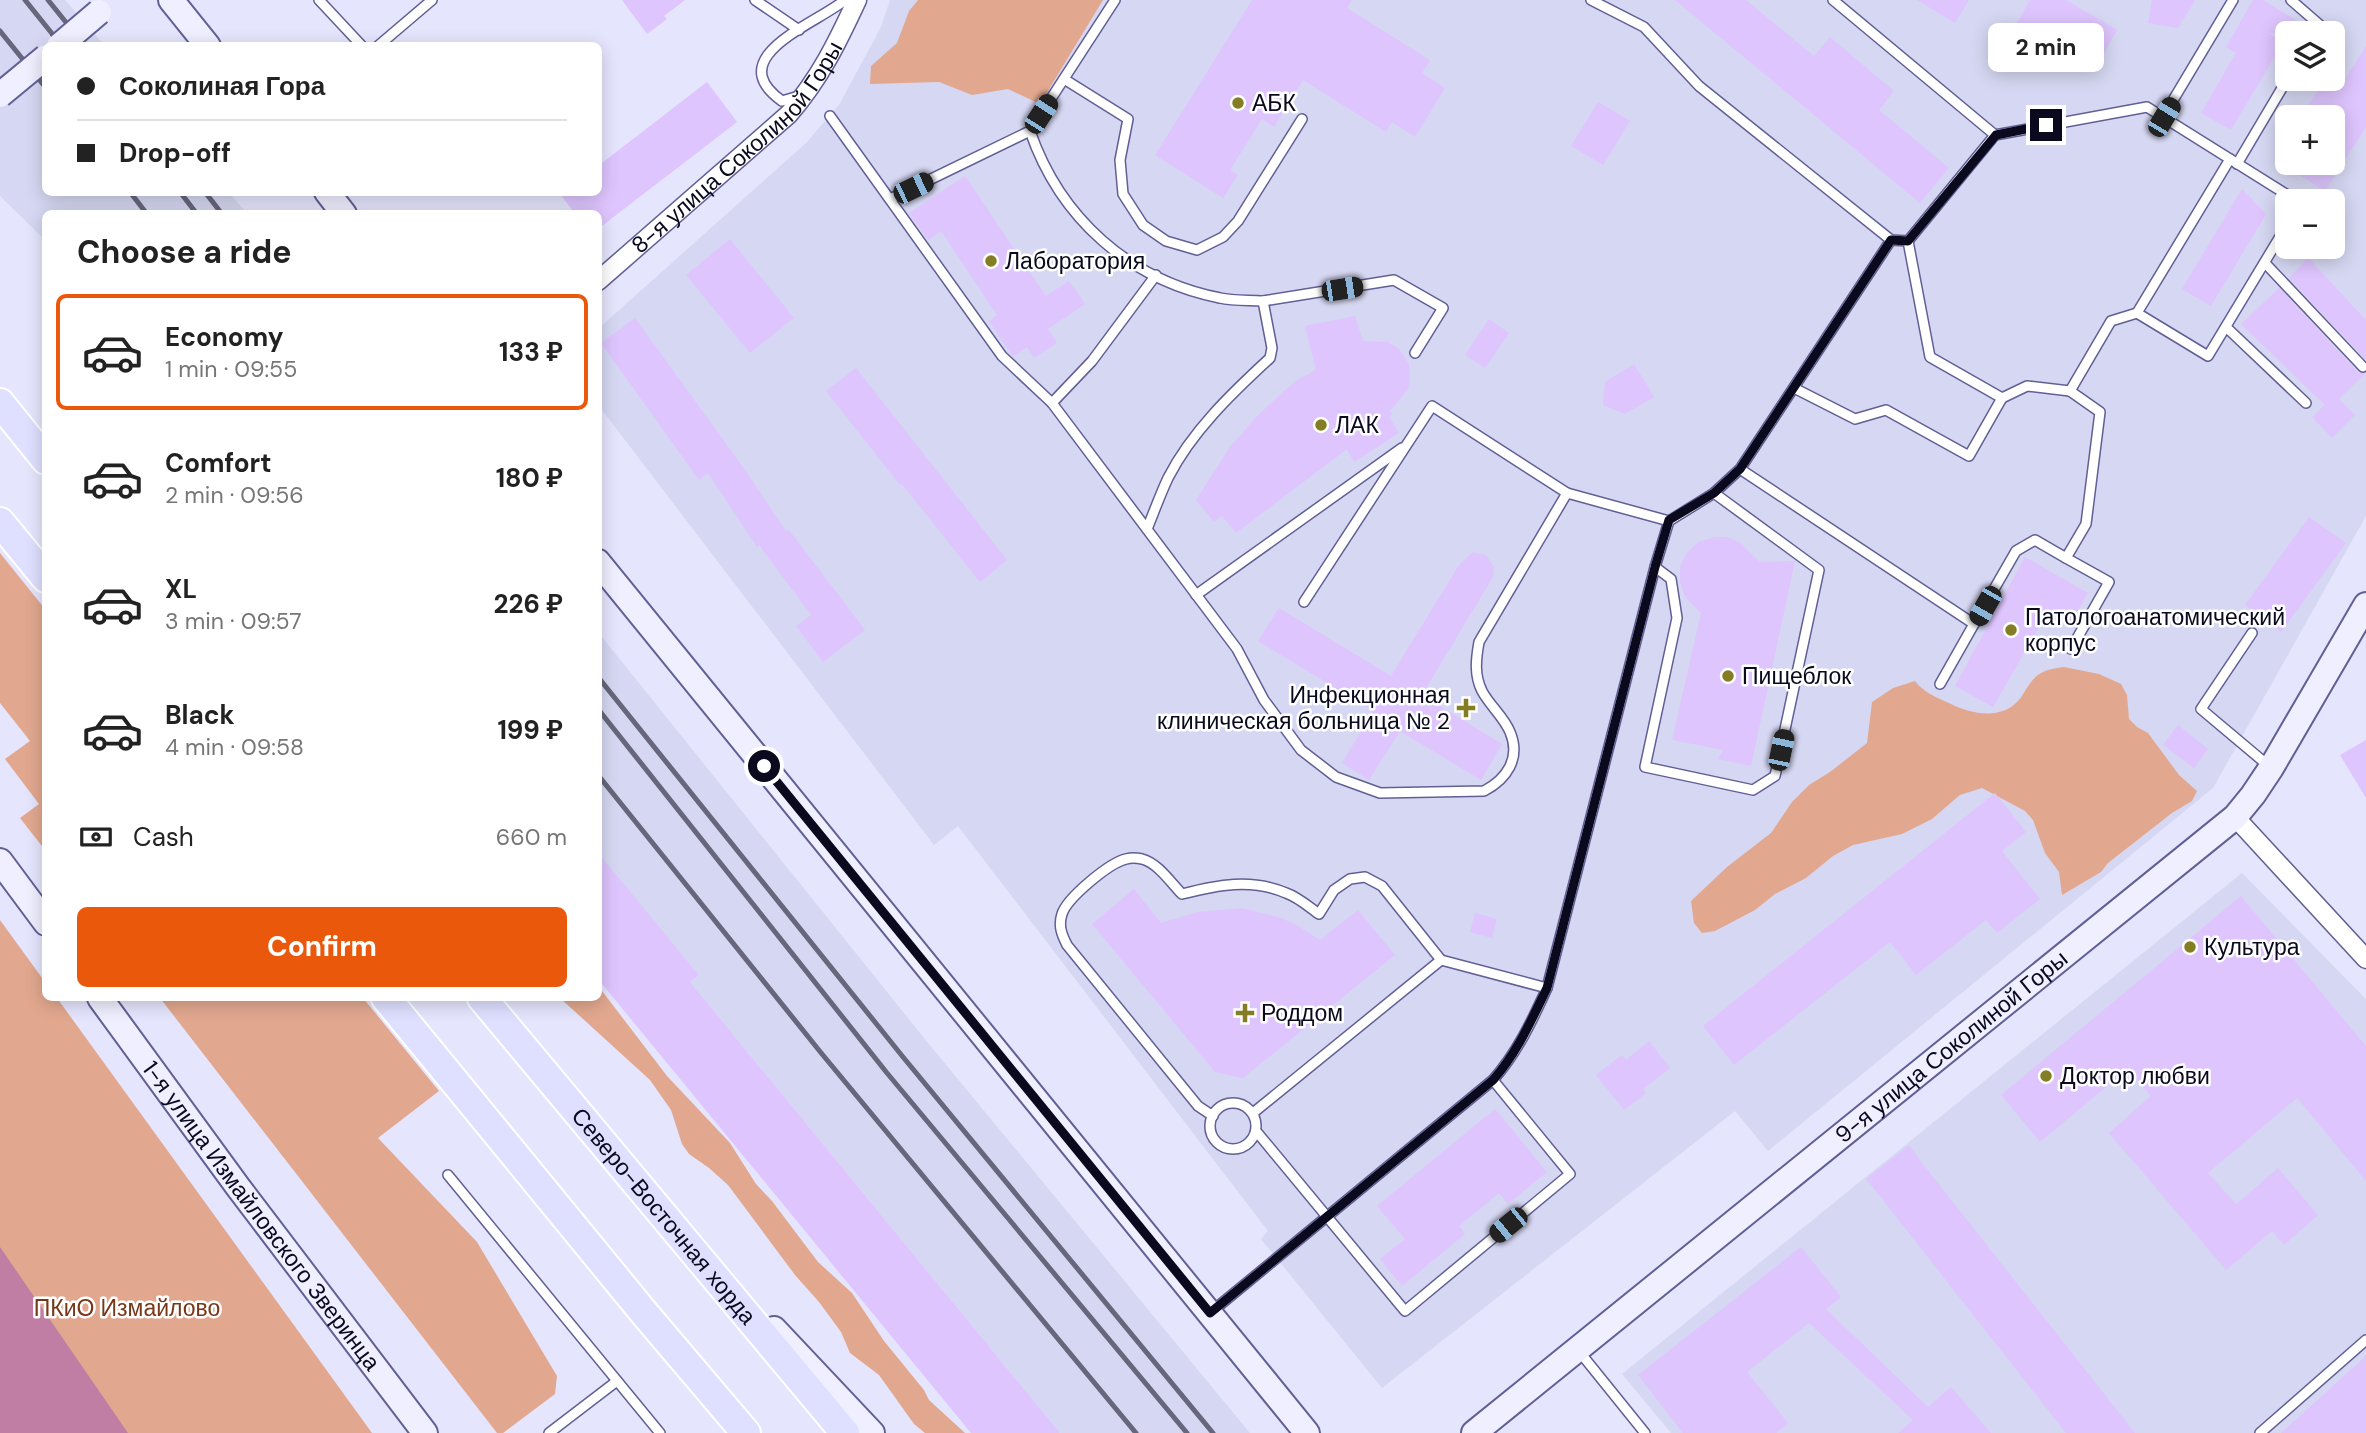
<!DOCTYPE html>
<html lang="en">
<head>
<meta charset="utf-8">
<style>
	body { margin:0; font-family:"DM Sans",sans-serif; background:#f2f2f2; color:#222; height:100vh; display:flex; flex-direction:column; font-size:26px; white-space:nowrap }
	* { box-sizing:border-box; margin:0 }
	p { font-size:23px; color:#767676 }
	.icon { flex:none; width:38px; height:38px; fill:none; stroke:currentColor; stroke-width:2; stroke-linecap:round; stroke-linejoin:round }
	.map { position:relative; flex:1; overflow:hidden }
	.panel { position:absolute; left:42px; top:210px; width:560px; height:791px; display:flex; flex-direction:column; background:#fff; border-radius:10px; box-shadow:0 4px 18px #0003 }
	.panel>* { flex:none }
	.hud { position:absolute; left:42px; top:42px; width:560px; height:154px; border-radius:10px; box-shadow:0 4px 18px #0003; display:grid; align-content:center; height:154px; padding:0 35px; background:#fff }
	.fabs { position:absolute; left:2275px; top:21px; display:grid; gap:14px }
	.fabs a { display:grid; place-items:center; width:70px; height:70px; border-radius:10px; background:#fff; box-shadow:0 4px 18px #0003; font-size:35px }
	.end { position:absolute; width:32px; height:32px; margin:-16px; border:9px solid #0a091d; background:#fff; box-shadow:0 0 0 4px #fff }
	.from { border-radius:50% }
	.bubble { position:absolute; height:49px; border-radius:10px; background:#fff; box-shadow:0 4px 18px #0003; font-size:23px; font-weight:700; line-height:49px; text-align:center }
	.car { position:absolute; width:21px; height:42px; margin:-21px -10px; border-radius:9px; box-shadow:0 0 5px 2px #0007; background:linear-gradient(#222 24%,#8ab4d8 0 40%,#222 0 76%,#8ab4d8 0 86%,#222 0) }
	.hud b { display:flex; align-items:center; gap:24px; height:66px; font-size:26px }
	.hud b+b { border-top:2px solid #e0e0e0 }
	.hud i { width:18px; height:18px; background:#222 }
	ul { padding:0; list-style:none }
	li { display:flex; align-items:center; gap:21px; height:116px; margin:0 14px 10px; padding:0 21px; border:4px solid transparent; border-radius:10px }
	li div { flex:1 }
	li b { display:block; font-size:26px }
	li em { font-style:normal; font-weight:700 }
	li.current { border-color:#ea580c }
	li>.icon { width:63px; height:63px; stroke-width:1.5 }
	h2 { padding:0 35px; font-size:32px; line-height:84px }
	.pay { display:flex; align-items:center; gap:18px; height:77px; padding:0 35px; font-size:26px }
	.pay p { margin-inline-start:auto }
	.button { display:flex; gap:14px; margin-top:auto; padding:14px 35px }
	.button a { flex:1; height:80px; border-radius:10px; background:#ea580c; color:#fff; font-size:28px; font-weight:700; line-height:80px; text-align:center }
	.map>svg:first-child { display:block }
	.built { fill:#d6d7f2; fill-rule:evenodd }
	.green { fill:#e2a88f }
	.water { fill:#c07ea4 }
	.building { fill:#dec5fe }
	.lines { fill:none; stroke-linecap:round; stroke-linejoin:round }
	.lane-casing { stroke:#615f94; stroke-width:12 }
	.street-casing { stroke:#615f94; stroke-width:21 }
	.secondary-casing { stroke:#615f94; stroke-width:28 }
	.primary-casing { stroke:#fff; stroke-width:32 }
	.lane { stroke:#fff; stroke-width:9 }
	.street { stroke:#fff; stroke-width:18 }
	.secondary { stroke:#efefff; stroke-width:24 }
	.primary { stroke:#dfe0ff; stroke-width:28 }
	.rail { stroke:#67667c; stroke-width:5 }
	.secondary-bridge-casing { stroke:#615f94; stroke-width:28; stroke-linecap:butt }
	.secondary-bridge { stroke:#efefff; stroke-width:24 }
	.route { stroke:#0a091d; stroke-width:9 }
	.poi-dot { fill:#847d23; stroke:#fff; stroke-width:2.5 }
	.labels { text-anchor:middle; stroke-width:5; stroke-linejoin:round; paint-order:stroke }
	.poi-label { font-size:23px; fill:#0a091d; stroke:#fff; text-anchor:start }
	.street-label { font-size:23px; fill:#0a091d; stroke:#fff }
	.park-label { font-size:23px; fill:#783717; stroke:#fff }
</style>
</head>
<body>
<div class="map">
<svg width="2366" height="1433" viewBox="0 0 2366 1433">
	<rect width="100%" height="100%" fill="#e5e5fe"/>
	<!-- built -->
	<g class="built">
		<path d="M0,0H65L104,45L46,46V192L229,193L247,213L46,214L45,240L0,196Z"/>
		<path d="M890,0H2366V516L2213,788L1768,1151L1735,1111L1382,1388L1261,1239L1268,1231L958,826L934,845L599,406V328L806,143L839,105L881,27ZM2287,33H2333V79H2287ZM2287,117H2333V163H2287ZM2287,201H2333V247H2287Z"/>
		<path d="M598,632L924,1038L1250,1433H1060L690,982L699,975L599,856Z"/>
		<path d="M2242,873L2366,999V1433H1671L1622,1374Z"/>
	</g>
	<!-- green -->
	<g class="green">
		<path d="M918,0H1103L1040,104L1008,89L972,95L939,82L870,84L871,66L897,43L909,11Z"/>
		<path d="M0,553L45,609V850L20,818L39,804L5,759L30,741L0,703Z"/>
		<path d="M2064,667L2099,674L2121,684L2127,695L2129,719L2137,727L2148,733L2179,775L2197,791L2192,801L2172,813L2108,863L2101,872L2062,895L2059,872L2045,853L2033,820L2025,811L1982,788L1960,795L1932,819L1902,834L1853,845L1833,856L1806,878L1775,894L1755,910L1715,931L1702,933L1694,923L1691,901L1727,867L1771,833L1792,802L1809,785L1830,772L1867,743L1872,702L1893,688L1915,681C1924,693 1938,698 1951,704C1971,714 2001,720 2018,701C2026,692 2030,678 2043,672C2049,669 2057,668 2064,667Z"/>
		<path d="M0,920L45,982L46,998H57L372,1433H0Z"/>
		<path d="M599,987L667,1076L730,1143L756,1184L772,1201L818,1262L852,1293L884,1341L924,1390L929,1400L965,1433H925L914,1424L879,1375L850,1353L841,1332L819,1302L795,1275L728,1185L709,1168L689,1154L682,1144L671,1110L650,1080L560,998H598Z"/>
		<path d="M160,998H363L439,1091L378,1138L477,1242L557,1376L555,1394L503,1433H497Z"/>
	</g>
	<!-- water -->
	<path class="water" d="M0,1247L128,1433H0Z"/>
	<!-- building -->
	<g class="building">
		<path d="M622,0H685L664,16L667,19L647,34Z"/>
		<path d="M1252,0H1352L1347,8L1430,60L1422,73L1445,88L1415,137L1392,122L1386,132L1303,80L1274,127L1262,119L1230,170L1238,175L1223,198L1155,155Z"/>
		<path d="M1675,0H1746L1814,56L1830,37L1894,91L1879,110L1949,168L1920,203Z"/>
		<path d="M1917,0H1969L1955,23Z"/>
		<path d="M2030,0H2066L2117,30L2104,53L2064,30L2040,71L2002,50Z"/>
		<path d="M2152,0H2195L2178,28L2148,23Z"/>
		<path d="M2253,0H2263L2296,20L2288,33H2269L2287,45V66L2274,58L2231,130L2201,113L2236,53L2226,47Z"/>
		<path d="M2366,46V127L2325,191L2280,163H2333V117H2319L2306,109L2325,79L2344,81Z"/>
		<path d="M707,82L737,122L598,229V214H575L559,192H598V166Z"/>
		<path d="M1598,102L1630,121L1603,165L1571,146Z"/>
		<path d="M965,176L1046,296L1069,281L1085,304L1048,329L1057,343L1034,358L1027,347L1013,357L989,321L997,315L941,231L928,240L909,213Z"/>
		<path d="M2242,189L2266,214L2211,306L2182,289Z"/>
		<path d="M730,239L794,318L750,353L686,275Z"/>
		<path d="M2308,258L2366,320V360L2289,278Z"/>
		<path d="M2279,288L2358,372L2366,373L2339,399L2355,415L2332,438L2312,417L2325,405L2241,324Z"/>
		<path d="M1355,316L1363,341L1388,342L1399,349L1409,364L1410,380L1408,389L1390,411L1392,414L1389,417L1399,433L1354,462L1347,449L1236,533L1222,516L1214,522L1196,500L1230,447L1258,415L1295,381L1316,370L1305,326Z"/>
		<path d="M635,318L740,463L786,531L789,530L865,630L823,662L796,626L811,615L759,545L757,547L708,473L699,480L601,343Z"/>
		<path d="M1489,319L1509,333L1485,368L1465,355Z"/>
		<path d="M1634,364L1654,397L1625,414L1603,405L1605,382Z"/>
		<path d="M856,368L1007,560L980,582L902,484L900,485L826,391Z"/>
		<path d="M2309,517L2346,543L2281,632L2245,605Z"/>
		<path d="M1715,537H1727L1740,543L1760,562L1795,561L1751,766L1718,759L1723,750L1672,740L1701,613L1685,597L1680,582V567L1686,554L1698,542Z"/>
		<path d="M1473,552L1486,555L1494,567L1493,577L1422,695L1502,744L1481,780L1400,731L1369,780L1342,763L1373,711L1258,641L1279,608L1391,676L1459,565Z"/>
		<path d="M2025,557L2088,593L2071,623L2049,610L1993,707L1955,686Z"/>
		<path d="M2178,725L2208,749L2194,768L2163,745Z"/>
		<path d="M2366,740V798L2340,755Z"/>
		<path d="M1995,793L2026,832L2002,851L2040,899L1997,933L1986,920L1916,975L1890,942L1734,1065L1703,1026Z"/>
		<path d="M598,853L699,975L690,982L1060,1433H971L598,979Z"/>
		<path d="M1134,889L1161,923L1197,912L1242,908L1278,917L1295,924L1320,940L1358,910L1395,955L1243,1078L1215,1072L1092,924Z"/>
		<path d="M2241,896L2366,1046V1181L2297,1098L2208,1173L2236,1204L2278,1168L2318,1215L2284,1245L2272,1231L2226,1270L2109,1133L2151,1096L2128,1069L2040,1142L2001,1095Z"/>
		<path d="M1475,913L1497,919L1492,938L1470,932Z"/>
		<path d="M1649,1041L1670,1068L1643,1089L1646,1093L1624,1110L1596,1075L1622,1055L1626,1060Z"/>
		<path d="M1495,1109L1547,1172L1508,1204L1499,1193L1459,1226L1465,1234L1402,1286L1380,1259L1405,1239L1377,1206Z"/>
		<path d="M1909,1145L1919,1159L2135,1433H2066L1875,1190L1866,1179Z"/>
		<path d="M1801,1247L1841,1297L1826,1309L1928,1407L1951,1387L1991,1433H1898L1913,1420L1809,1323L1747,1372L1788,1423L1776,1433H1683L1638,1375Z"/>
		<path d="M2366,1356V1433H2281Z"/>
	</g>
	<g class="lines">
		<!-- lane casing -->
		<g class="lane-casing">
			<g id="lane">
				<path d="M319,0L362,46"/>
				<path d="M755,0L799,30"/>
				<path d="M1591,0L1644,27L1699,86L1891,240L1908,241L1995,135L2147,107L2297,201"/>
				<path d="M1833,0L1995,135"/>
				<path d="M2291,0L2329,33"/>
				<path d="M378,46L432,0"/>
				<path d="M1064,79L1128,119L1120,160L1123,194L1143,225L1166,241L1197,250L1223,237L1238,221L1302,119"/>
				<path d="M799,96L782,101C720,57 816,24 845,0"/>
				<path d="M830,116L1002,356L1052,403L1237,649L1264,700L1301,750L1336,777L1380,793L1484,791C1507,779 1521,758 1510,732C1504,717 1490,706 1482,691C1474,675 1476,659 1479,642L1567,493L1432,406L1304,602"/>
				<path d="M2163,117L2233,0"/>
				<path d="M1030,131C1060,218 1129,280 1220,298C1233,301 1249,300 1263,301L1272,348L1270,358C1232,393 1192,431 1168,478C1160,495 1154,512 1147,529"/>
				<path d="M2230,159L2137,313L2208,356L2287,225"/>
				<path d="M2237,164L2285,83"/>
				<path d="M890,199L1030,131L1115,0"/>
				<path d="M1908,241L1930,357L2002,398L2027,386L2070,391L2111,321L2137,313"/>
				<path d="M2265,263L2363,367"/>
				<path d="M1263,301L1394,280L1443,308L1415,353"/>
				<path d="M2226,327L2306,403"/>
				<path d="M1794,388L1855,419L1886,410L1969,456L2002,398"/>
				<path d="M1052,403L1092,361L1156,275"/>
				<path d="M1740,469L1974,624L2016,551L2035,540L2066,558L2086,524L2100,412L2070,391"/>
				<path d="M1567,493L1669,521L1714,493L1740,469L1891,240"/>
				<path d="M2066,558L2109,582L2071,649"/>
				<path d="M1655,567L1671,579L1677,618L1645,767L1753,790L1775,776L1819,570L1714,493"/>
				<path d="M1196,595L1402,448"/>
				<path d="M2252,633L2201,709L2270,767"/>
				<path d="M1940,684L1974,624"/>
				<circle cx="1233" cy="1126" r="23"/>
				<path d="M1253,1113L1441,960L1547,988"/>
				<path d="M1213,1116L1198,1106L1067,945C1062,935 1058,926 1062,914C1067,898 1109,863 1126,859C1130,858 1137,858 1142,859C1158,863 1171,883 1182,894C1217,885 1251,878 1286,893C1298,897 1309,907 1319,914L1334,890L1350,879L1365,877L1382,886L1441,960"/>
				<path d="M1256,1131L1405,1311L1570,1174L1493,1080"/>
				<path d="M448,1175L660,1433"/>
				<path d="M1210,1313L1493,1080C1517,1053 1532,1021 1547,988L1655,567L1669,521"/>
				<path d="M1578,1350L1645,1433"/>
				<path d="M549,1433L617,1381"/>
				<path d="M2260,1433L2366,1340"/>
			</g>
		</g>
		<!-- street casing -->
		<g class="street-casing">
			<g id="street">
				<path id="s1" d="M598,281L789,114C820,78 837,43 857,0"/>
				<path d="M2235,817L2366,959"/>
			</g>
		</g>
		<!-- secondary casing -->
		<g class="secondary-casing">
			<g id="secondary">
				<path d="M171,0L208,46"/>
				<path d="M327,192L344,214"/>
				<path d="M598,562L1307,1433"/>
				<path d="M0,861L46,923"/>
				<path id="s2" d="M100,998L238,1187L425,1433"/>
				<path d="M774,1329L872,1433"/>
				<path id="s3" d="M1474,1433L2235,817L2253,795L2271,768L2366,605"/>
			</g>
		</g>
		<!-- primary casing -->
		<g class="primary-casing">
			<g id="primary">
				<path d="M0,403L46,460"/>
				<path d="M0,522L46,578"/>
				<path d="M386,998L645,1314L746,1433"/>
				<path id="s4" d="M482,998L845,1433"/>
			</g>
		</g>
		<!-- lane -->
		<use href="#lane" class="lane"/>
		<!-- street -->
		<use href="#street" class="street"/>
		<!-- secondary -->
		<use href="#secondary" class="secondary"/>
		<!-- primary -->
		<use href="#primary" class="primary"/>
		<!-- rail -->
		<g class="rail">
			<path d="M25,0L62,46"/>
			<path d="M48,0L85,46"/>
			<path d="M0,31L46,88"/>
			<path d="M130,192L147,214"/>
			<path d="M180,192L197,214"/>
			<path d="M205,192L222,214"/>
			<path d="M598,677L903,1057L1213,1433"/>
			<path d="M598,709L887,1073L1187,1433"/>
			<path d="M598,775L822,1054L1136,1433"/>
		</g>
		<!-- secondary-bridge casing -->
		<g class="secondary-bridge-casing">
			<g id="secondary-bridge">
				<path d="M59,46L99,12"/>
				<path d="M0,95L46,57"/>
			</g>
		</g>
		<!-- secondary-bridge -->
		<use href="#secondary-bridge" class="secondary-bridge"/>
	</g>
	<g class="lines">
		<!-- route -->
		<path class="route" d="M764,766L1210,1313L1493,1080C1517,1053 1531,1021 1547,988L1655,567L1669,520L1714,493L1740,469L1891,240L1908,241L1996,135L2046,125"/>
	</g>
	<!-- markers -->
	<g class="poi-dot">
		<circle cx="1238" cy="103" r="7"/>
		<circle cx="991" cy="261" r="7"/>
		<circle cx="1321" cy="425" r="7"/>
		<circle cx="2011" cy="630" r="7"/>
		<circle cx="1728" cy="676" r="7"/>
		<path d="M1462.5 697.5h7v7h7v7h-7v7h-7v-7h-7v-7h7z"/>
		<circle cx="2190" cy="947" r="7"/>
		<path d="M1241.5 1002.5h7v7h7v7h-7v7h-7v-7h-7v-7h7z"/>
		<circle cx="2046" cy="1076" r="7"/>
	</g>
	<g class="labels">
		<!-- poi labels -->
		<g class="poi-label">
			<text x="1252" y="111">АБК</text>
			<text x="1005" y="269">Лаборатория</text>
			<text x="1335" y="433">ЛАК</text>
			<text x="2025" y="625">Патологоанатомический<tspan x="2025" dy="26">корпус</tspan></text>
			<text x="1742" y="684">Пищеблок</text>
			<text x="1450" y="703" text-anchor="end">Инфекционная<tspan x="1450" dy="26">клиническая больница № 2</tspan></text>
			<text x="2204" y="955">Культура</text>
			<text x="1261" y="1021">Роддом</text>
			<text x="2060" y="1084">Доктор любви</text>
		</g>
		<!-- street labels -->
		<g class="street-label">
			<text dy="8" stroke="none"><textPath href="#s1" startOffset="194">8-я улица Соколиной Горы</textPath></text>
			<text dy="8" stroke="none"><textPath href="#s3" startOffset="614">9-я улица Соколиной Горы</textPath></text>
			<text dy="8" stroke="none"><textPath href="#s4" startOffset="284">Северо-Восточная хорда</textPath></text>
			<text dy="8" stroke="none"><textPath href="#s2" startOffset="271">1-я улица Измайловского Зверинца</textPath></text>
		</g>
		<!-- park labels -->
		<g class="park-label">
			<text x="127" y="1316">ПКиО Измайлово</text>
		</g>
	</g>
</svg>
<div class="fabs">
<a><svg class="icon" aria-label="layers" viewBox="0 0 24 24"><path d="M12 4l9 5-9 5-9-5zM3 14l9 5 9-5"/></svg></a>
<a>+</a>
<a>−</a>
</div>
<i class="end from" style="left:764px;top:766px"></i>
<i class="end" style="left:2046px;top:125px"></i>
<div class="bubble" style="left:1988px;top:23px;width:116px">2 min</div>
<i class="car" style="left:1041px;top:114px;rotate:33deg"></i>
<i class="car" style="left:2164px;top:117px;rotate:31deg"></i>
<i class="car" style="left:913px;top:188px;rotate:64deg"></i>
<i class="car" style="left:1342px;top:289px;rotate:81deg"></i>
<i class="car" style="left:1985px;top:606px;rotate:210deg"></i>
<i class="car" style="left:1781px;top:750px;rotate:12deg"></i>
<i class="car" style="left:1508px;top:1225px;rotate:231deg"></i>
<div class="hud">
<b><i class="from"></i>Соколиная Гора</b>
<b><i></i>Drop-off</b>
</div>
<section class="panel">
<h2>Choose a ride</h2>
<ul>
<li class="current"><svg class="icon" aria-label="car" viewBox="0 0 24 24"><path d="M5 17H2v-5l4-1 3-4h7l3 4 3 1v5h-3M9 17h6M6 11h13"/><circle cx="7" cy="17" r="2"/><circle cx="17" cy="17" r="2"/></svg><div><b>Economy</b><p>1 min · 09:55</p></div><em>133 ₽</em></li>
<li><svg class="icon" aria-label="car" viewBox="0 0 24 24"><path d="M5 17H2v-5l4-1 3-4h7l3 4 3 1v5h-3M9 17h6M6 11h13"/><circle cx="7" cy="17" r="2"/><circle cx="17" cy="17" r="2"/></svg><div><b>Comfort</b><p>2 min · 09:56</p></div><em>180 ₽</em></li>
<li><svg class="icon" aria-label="car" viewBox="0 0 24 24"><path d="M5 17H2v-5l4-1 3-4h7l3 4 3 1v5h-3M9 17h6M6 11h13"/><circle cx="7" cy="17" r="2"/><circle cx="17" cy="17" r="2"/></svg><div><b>XL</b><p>3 min · 09:57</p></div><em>226 ₽</em></li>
<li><svg class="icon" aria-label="car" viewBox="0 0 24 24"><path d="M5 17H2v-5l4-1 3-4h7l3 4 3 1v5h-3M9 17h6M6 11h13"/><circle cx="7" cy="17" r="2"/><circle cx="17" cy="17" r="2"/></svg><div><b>Black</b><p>4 min · 09:58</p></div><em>199 ₽</em></li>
</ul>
<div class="pay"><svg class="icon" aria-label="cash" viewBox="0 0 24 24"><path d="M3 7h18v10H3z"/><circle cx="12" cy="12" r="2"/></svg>Cash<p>660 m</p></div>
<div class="button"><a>Confirm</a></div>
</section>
</div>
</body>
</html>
